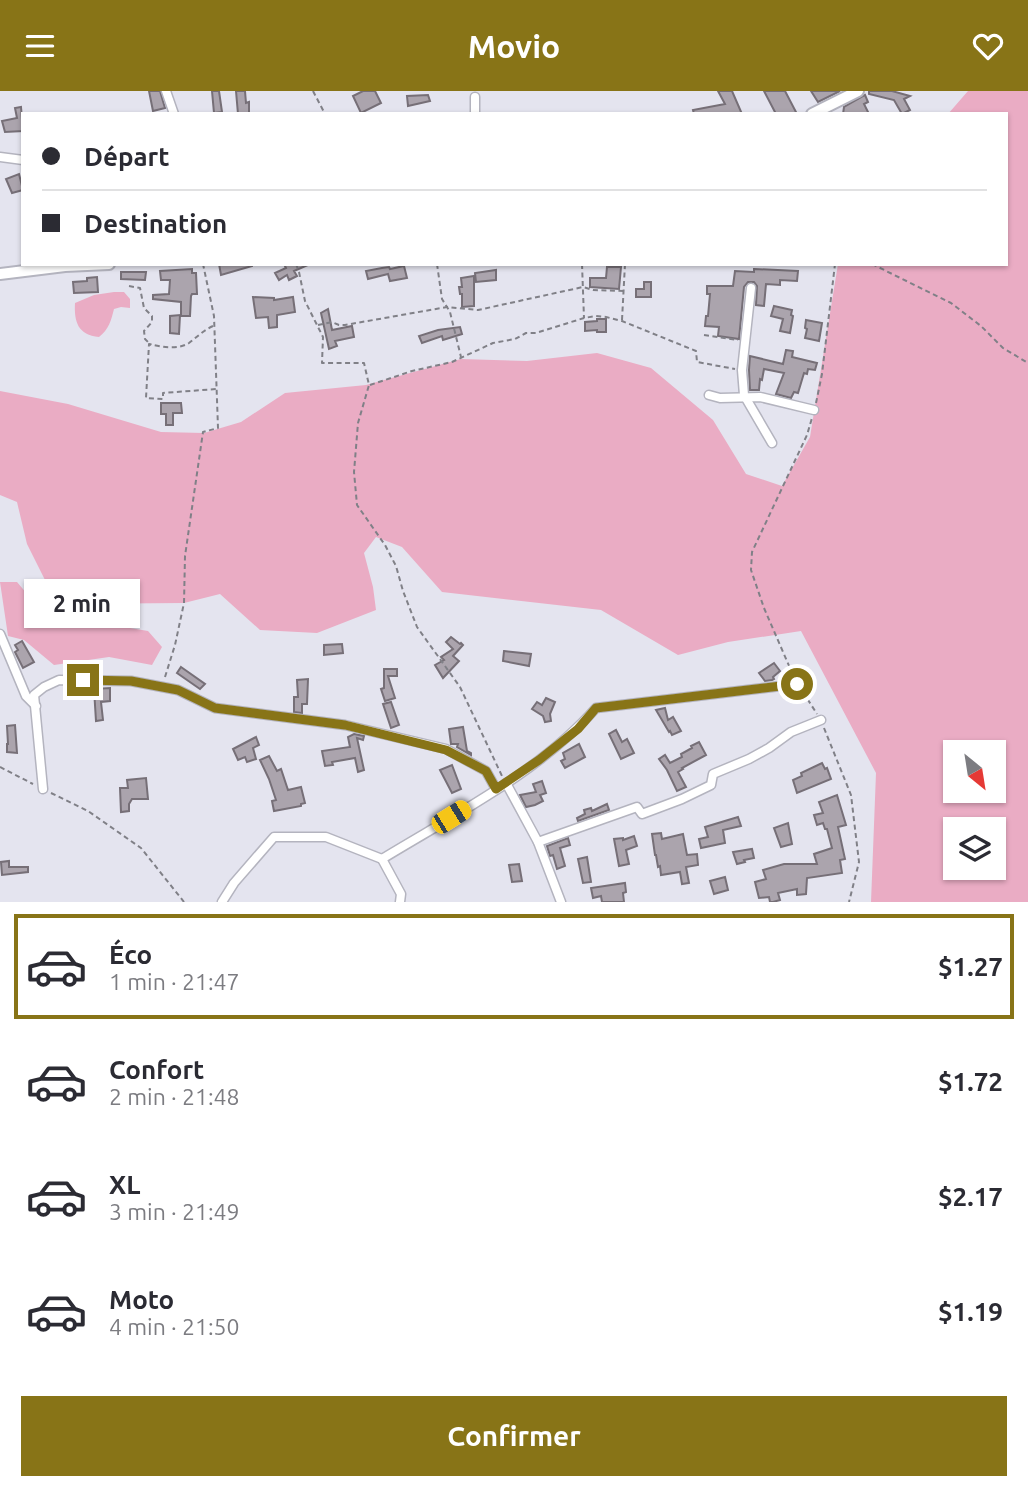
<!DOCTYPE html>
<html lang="fr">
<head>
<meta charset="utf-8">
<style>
	body { margin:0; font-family:Ubuntu,sans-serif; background:#f2f2f3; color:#2b2b33; height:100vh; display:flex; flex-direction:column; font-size:26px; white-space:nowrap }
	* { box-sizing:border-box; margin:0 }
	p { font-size:23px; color:#7c7c81 }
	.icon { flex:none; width:38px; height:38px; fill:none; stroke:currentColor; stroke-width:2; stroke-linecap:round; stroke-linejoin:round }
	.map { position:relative; height:811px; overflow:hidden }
	.drawer { display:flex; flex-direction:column; background:#fff; flex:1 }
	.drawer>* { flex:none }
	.banner { position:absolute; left:21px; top:21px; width:987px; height:154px; border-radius:0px; box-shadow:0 2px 5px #0004; display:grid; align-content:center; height:154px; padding:0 21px; background:#fff }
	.needle { width:46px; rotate:150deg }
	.buttons { position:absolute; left:943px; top:649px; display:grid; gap:14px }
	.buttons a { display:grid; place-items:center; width:63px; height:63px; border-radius:0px; background:#fff; box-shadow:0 2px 5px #0004; font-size:35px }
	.end { position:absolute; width:32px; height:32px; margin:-16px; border:9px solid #887417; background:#fff; box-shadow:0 0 0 4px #fff }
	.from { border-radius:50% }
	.bubble { position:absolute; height:49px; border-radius:0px; background:#fff; box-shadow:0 2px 5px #0004; font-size:23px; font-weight:600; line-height:49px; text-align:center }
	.car { position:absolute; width:21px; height:42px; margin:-21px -10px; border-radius:9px; box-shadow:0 0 5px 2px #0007; background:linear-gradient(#f5c518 24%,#345 0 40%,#f5c518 0 76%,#345 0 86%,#f5c518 0) }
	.banner b { display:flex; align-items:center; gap:24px; height:66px; font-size:26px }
	.banner b+b { border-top:2px solid #e1e1e2 }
	.banner i { width:18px; height:18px; background:#2b2b33 }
	ul { padding:12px 0 0; list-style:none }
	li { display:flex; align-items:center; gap:21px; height:105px; margin:0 14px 10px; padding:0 7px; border:4px solid transparent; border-radius:0px }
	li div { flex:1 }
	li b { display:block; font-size:26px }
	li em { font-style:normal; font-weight:600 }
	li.active { border-color:#887417 }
	li>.icon { width:63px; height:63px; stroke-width:1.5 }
	.cta { display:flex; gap:14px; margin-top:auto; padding:14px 21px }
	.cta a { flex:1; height:80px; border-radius:0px; background:#887417; color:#fff; font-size:28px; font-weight:600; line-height:80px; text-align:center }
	header { display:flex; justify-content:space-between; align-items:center; height:91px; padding:0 21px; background:#887417; color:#fff; font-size:32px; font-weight:600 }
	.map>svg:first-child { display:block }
	.green { fill:#eaacc4; fill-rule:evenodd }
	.building { fill:#aba4ad; stroke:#766f77; stroke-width:2 }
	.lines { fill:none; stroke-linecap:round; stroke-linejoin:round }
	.street-casing { stroke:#b4b4bf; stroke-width:11 }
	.secondary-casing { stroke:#b4b4bf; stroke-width:14 }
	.path { stroke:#808087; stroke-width:2; stroke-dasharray:5 3.5; stroke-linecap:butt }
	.street { stroke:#fff; stroke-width:8 }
	.secondary { stroke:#fff; stroke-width:10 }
	.route { stroke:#887417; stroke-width:9 }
</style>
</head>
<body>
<header><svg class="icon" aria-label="menu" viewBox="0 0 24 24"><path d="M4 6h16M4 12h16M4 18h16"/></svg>Movio<svg class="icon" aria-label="heart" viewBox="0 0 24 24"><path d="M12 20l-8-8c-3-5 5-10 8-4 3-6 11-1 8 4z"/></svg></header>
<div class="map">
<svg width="1028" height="811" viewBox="0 0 1028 811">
	<rect width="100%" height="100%" fill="#e4e4ef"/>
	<!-- green -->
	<g class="green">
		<path d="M968,0H1028V811H871L876,682L801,540L728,551L678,564L601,519L442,501L402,456L376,446L364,462L373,496L376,519L317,542L260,539L220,503L184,512L62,513L104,521L118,535L148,540L162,556L152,574L109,566L54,574L24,549L8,545L0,491H17L28,504L56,511L27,453L17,411L0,404V300L68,313L161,341L204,342L241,331L285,302L366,294L461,268L527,270L597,262L651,277L713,329L746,383L782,395L810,346L838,173H1006V23H948ZM956,662H994V700H956ZM956,738H994V777H956Z"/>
		<path d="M114,201H124L130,208V217L121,216L114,218C111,230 109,238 99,246C78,244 74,231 75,212L94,204Z"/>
	</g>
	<!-- building -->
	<g class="building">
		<path d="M149,0H160L165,17L153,20Z"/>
		<path d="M212,0H219L222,21L214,22Z"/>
		<path d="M236,0H245L246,12L249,11V23H238Z"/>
		<path d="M363,0H375L381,12L361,22L353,5Z"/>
		<path d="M718,0H732L742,23H694L693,19L725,13Z"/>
		<path d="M764,0H785L797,23H776Z"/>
		<path d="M811,0H840L818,11Z"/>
		<path d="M869,0H892L910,5L904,8L910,19L902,23L894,9L869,3Z"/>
		<path d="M428,4L430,10L408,15L407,5Z"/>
		<path d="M865,4L868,11L864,13L869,23H843L844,16Z"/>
		<path d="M21,16L23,40L5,41L2,30L17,27L15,17Z"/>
		<path d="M19,83L23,99L12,102L6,88Z"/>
		<path d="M219,173H252V175L221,184Z"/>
		<path d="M284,173H310L294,180L297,185L289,189L287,184L279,189L275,182L286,177Z"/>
		<path d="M404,175L407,187L390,190L388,183L368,188L366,180L382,177L389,176L390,178Z"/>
		<path d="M607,176H621L619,198L590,196V187H606Z"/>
		<path d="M192,178V182H196L197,203H192L191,205L190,225H181V211L153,208V204L169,203L170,189H161L160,180Z"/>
		<path d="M754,178L798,180L797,190L780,189V194L766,193L764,215L756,214L757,195L754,191H748L744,196L739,248L718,245L719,236L705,235L706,225H708L710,203H707V195H733L735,180L754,181Z"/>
		<path d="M496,179V189L476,191L475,182Z"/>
		<path d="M121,181H146L145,189L121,188Z"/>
		<path d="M474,185V215L462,216V203H460L459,196H462L461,187Z"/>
		<path d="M97,186L98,201L74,202L73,191L87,190V187Z"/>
		<path d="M644,191H651V206H636V198H644Z"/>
		<path d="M253,206L274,207V209L293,206L295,221L277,224V236L269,237L268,226L256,227Z"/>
		<path d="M774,215L792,219L791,224L793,225L790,242L780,240L783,228L771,225Z"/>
		<path d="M328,218L332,239L352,235L354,246L335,250L337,255L329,258L321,222Z"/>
		<path d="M180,224L179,243L170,242V225Z"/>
		<path d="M597,228H606V241H597V239L585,240V231L597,230Z"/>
		<path d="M806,229L822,232L819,250L805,247L807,238L805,237Z"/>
		<path d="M460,236L462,243L443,249L442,245L422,252L419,245L438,239Z"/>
		<path d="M786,259L793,260L792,266L817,272L815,279L808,278L807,283L804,282L798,302L794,301L791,307L776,303L784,282L764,278L762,289L760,288L759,299H750L749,279L750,265L783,273Z"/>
		<path d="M161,312H181L182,322H173V334H166V323H161Z"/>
		<path d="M451,546L460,553L461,552L463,554L453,565L459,570L443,587L435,574L444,569L441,566L453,558L446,551Z"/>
		<path d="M22,550L34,571L23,577L15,561L18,559L15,554Z"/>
		<path d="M342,553L343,562L324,564V554Z"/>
		<path d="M504,560L531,563L529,575L503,570Z"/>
		<path d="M774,572L780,580L773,586L774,588L772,589L765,590L759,582Z"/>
		<path d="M181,576L205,593L200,598L177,582Z"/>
		<path d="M384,578H397V585H388L395,607L385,610L381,598L384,597Z"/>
		<path d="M308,588L307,613H302V622L294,621V606H298L297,589Z"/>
		<path d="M110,597V610L101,611L103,629L96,630L94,598Z"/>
		<path d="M546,607L555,611L550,623L551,630L545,631L543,625L532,618L537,611L542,614Z"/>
		<path d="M391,611L399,634L391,637L383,613Z"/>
		<path d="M665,617L668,629L673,626L681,640L672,644L670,640L669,641L656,619Z"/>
		<path d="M15,634L17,662L7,661V653H8L7,635Z"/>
		<path d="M463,636L467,660L471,662V664L457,656L458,653H451L449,638Z"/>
		<path d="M616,639L622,651L627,648L634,662L621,668L609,643Z"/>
		<path d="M354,643L364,645L363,649L357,647L364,679L358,681L355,667L332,671L333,674L325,675L322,660L350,656L348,646Z"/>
		<path d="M256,646L259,654L253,657L256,668L247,671L245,666L238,669L233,658Z"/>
		<path d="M699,651L706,664L682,677L683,678L678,681L686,696L677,700L667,679L659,668L665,664L670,672L682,666L681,663L692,657L691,655Z"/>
		<path d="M579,653L585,666L565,677L561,670L565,668L563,662Z"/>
		<path d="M269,665L277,680L281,678L288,699L301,696L305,712L301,713V715L274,720L272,710L276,709L269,688L260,669Z"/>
		<path d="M822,672L825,678L827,677L831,688L797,702L793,689L802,685L801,682Z"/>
		<path d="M452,674L461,698L452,702L440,679Z"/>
		<path d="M146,687L148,708H132L129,713V720L121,721L120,697H128L127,689Z"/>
		<path d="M542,690L546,702L540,704L543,710L535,714L526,716L520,704L536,701L533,693Z"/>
		<path d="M837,704L846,734L838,736L845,768L840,769L842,782L807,787L806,803L797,804V798L778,802L780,809L773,811H770L769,806L759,807L755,791L766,788L763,779L784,773H817L814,763L832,757L827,738H825L823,732L817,734L814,724L823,722L819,711Z"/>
		<path d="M607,713L609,719L578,730L577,727L585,723L584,719L591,717L592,720Z"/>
		<path d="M738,726L741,735L723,739L725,752L701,757L699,748L708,746L705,736Z"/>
		<path d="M788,732L792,753L781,756L774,737Z"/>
		<path d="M661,742L662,748L683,743L687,764L697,763L698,774L686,776L689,792L682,793L680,781L661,784L660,775L658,776L656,764H655L652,743Z"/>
		<path d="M634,745L637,755L626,759L629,773L619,775L614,748L623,747V749Z"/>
		<path d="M568,747L570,754L560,757L565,775L557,778L553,764L550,765L547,755Z"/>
		<path d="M752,758L754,767L744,769L745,771L737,773L733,761Z"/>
		<path d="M587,766L591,791L583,792L578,768Z"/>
		<path d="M9,770V776H28V781L2,784L1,771Z"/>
		<path d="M519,773L522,790L512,791L509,774Z"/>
		<path d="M725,786L728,799L714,803L710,790Z"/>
		<path d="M625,792L626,801L623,802L624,811H602L601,805L593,807L591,797Z"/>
	</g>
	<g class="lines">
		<!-- street casing -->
		<g class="street-casing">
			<g id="street">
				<path d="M166,0L174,23"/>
				<path d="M475,23V6"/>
				<path d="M0,66L23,69"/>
				<path d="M751,197L742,279L744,304L772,352"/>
				<path d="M709,304L720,307L760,306L814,319"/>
				<path d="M0,543L26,605L36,615"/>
				<path d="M506,692L538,751L561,811"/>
				<path d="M43,698L34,604L44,596L59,589L131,590L178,599L215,617L345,634L446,658L486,680L496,698"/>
				<path d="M538,751L637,716L642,723L682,708L711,694L713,683L749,668L769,657L791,641L821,629"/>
				<path d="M222,811L234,792L274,746H326L382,768"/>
				<path d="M400,811L401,803L382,768C454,724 541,680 596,617L797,593"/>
			</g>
		</g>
		<!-- secondary casing -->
		<g class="secondary-casing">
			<g id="secondary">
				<path d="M812,23L858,0"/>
				<path d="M0,183L65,175L109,173"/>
			</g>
		</g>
		<!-- path -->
		<g class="path">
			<path d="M313,0L325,23"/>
			<path d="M296,173L299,181L305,210L323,246L322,272H364L369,294L358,332L354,381L357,414L385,454L396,475L403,500L417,536L460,596L502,685"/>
			<path d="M437,173L442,208L450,221L461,266"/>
			<path d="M582,173L584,227"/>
			<path d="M872,173L951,212L981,235L1003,257L1028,272"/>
			<path d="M129,195L140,197L144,217L152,225V231L144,240L145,248L151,254"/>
			<path d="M622,229L625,173"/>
			<path d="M318,234L332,231L339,234H345L447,216L478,219L583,196L593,199L624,200"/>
			<path d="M213,235C204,239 197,246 189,252C178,259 161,256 149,253L146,307L163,308V302L217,298"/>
			<path d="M704,244L738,249"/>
			<path d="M370,294L412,280L452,271L493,252L515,248L526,242H536L584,227L596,225L606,226L622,230L696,260L697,271L735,278"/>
			<path d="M816,312L822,283L835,173"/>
			<path d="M793,584L764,517L751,479L752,461L807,344L812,327"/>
			<path d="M165,586L175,554L184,512L185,465L203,341L218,337L214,225L203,173"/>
			<path d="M803,601L817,623"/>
			<path d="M824,637L851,704L859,771L849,811"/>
			<path d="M0,676L33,693"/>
			<path d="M51,702L88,720L141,757L184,811"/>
		</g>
		<!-- street -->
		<use href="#street" class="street"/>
		<!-- secondary -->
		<use href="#secondary" class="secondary"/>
	</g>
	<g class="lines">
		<!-- route -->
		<path class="route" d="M83,589L131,590L178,599L215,617L345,634L446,659L486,680L496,698L539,669L578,638L596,617L797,593"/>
	</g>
</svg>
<div class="buttons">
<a><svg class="needle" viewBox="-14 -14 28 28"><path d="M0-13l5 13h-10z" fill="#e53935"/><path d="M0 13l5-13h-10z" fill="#7c7c81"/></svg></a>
<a><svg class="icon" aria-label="layers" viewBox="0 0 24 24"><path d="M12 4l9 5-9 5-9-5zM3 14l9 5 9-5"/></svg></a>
</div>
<i class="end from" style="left:797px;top:593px"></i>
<i class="end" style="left:83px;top:589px"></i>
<div class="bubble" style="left:24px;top:488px;width:116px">2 min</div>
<i class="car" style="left:451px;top:726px;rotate:58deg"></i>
<div class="banner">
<b><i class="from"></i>Départ</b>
<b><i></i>Destination</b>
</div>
</div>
<section class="drawer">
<ul>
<li class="active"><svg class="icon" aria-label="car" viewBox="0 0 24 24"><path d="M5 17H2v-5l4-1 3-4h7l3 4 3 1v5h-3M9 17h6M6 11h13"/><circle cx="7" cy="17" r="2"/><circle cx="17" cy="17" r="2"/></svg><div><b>Éco</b><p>1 min · 21:47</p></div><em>$1.27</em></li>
<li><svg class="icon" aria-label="car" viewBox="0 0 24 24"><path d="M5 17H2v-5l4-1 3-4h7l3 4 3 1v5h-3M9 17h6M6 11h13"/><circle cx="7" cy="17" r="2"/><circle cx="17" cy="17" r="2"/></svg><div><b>Confort</b><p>2 min · 21:48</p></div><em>$1.72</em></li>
<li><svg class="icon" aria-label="car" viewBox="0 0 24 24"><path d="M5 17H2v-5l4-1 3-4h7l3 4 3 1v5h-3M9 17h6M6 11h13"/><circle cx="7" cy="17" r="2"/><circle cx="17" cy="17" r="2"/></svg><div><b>XL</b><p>3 min · 21:49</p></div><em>$2.17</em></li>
<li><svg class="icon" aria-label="car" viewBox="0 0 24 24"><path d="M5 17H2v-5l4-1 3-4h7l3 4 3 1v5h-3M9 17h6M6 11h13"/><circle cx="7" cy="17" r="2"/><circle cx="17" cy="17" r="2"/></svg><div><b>Moto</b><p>4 min · 21:50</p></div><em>$1.19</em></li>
</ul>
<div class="cta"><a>Confirmer</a></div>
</section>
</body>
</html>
